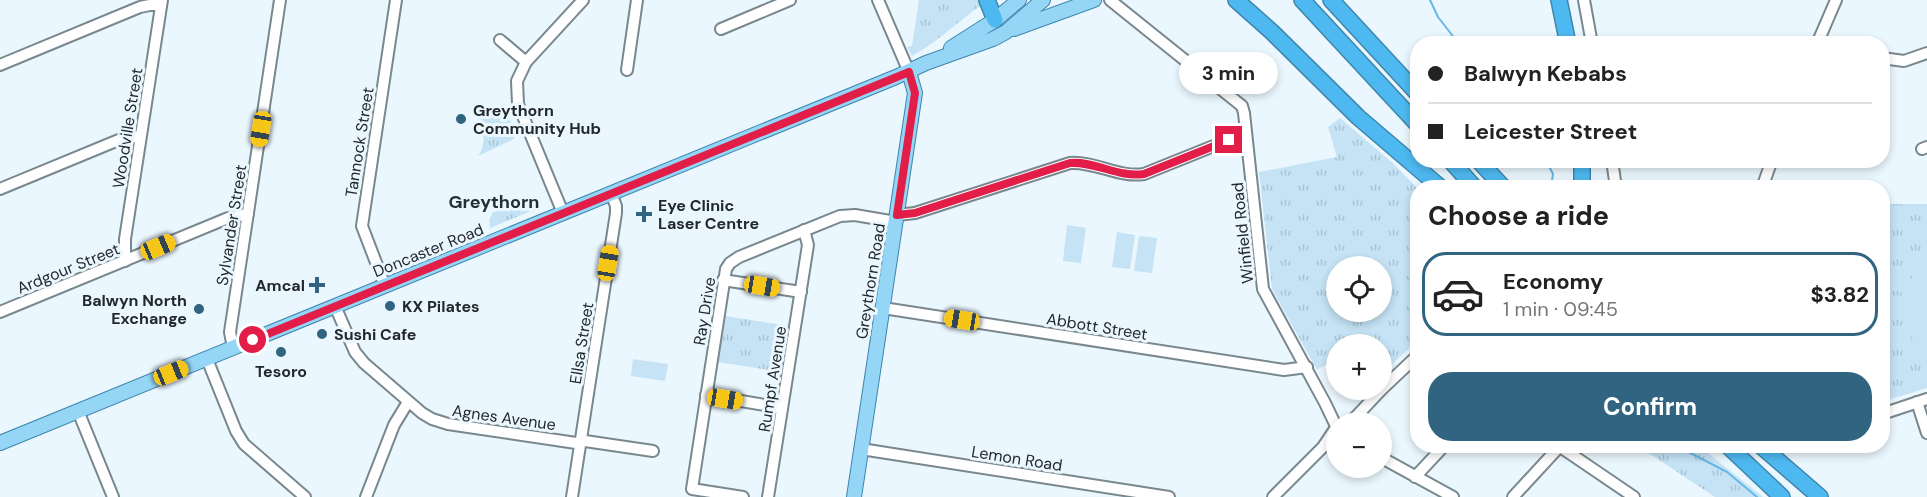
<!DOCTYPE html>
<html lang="en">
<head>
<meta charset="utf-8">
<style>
	body { margin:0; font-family:"DM Sans",sans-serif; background:#f6f6f6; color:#222; height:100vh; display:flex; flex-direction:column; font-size:22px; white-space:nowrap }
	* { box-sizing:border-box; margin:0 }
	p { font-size:20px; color:#767676 }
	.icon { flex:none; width:33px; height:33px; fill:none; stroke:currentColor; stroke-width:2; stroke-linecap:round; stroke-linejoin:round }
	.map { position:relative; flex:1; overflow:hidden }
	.sheet { position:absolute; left:1410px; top:180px; width:480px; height:273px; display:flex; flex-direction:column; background:#fff; border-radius:24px; box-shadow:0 3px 9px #0003 }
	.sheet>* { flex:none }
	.banner { position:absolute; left:1410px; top:36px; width:480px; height:132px; border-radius:24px; box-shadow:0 3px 9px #0003; display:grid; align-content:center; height:132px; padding:0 18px; background:#fff }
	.buttons { position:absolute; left:1326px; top:256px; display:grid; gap:12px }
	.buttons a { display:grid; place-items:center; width:66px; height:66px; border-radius:50%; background:#fff; box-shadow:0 3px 9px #0003; font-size:30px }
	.end { position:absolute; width:27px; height:27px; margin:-14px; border:8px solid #e11d48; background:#fff; box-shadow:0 0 0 3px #fff }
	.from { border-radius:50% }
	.bubble { position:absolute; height:42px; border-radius:21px; background:#fff; box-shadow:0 3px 9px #0003; font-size:20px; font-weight:700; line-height:42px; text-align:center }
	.car { position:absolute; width:18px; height:36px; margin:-18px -9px; border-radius:8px; box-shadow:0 0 4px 2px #0007; background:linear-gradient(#f5c518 24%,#345 0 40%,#f5c518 0 76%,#345 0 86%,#f5c518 0) }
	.banner b { display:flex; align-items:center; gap:21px; height:57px; font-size:22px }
	.banner b+b { border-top:2px solid #e0e0e0 }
	.banner i { width:15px; height:15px; background:#222 }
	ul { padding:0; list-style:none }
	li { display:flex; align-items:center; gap:18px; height:84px; margin:0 12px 9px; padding:0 6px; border:3px solid #e0e0e0; border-radius:24px }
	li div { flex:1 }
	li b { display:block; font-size:22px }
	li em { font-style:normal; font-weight:700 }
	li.on { border-color:#306480 }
	li>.icon { width:54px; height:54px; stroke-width:1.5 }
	h2 { padding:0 18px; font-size:27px; line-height:72px }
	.button { display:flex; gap:12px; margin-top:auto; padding:12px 18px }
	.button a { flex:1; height:69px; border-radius:24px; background:#306480; color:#fff; font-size:24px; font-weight:700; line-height:69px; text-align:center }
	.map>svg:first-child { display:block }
	.park { fill:url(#park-tufts); fill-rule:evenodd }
	.garden { fill:#c5e3f5 }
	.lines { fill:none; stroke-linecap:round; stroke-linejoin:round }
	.stream { stroke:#64b9e7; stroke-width:2 }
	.minor-casing { stroke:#79878f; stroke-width:14 }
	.major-casing { stroke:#3f86ab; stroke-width:16 }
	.highway-casing { stroke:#3f86ab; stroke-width:18 }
	.minor { stroke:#fff; stroke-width:10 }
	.major { stroke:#95d5f6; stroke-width:14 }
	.highway { stroke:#4eb9f0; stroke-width:15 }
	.route { stroke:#e11d48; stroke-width:8 }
	.poi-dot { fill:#306480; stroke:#ebf7fe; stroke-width:2 }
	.labels { text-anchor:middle; stroke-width:6; stroke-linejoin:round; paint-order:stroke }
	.poi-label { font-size:16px; font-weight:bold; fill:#22282b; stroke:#ebf7fe; text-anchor:start }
	.street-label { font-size:16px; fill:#22282b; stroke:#ebf7fe }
	.neighbourhood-label { font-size:18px; font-weight:bold; fill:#232f36; stroke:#ebf7fe }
</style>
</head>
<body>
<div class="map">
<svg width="1927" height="497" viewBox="0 0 1927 497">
	<defs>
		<pattern id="park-tufts" width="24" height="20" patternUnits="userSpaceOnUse" patternTransform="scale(1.5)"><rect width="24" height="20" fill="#c5e3f5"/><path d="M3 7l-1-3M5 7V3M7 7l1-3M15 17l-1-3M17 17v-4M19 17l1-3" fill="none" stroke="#a9c3d2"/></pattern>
	</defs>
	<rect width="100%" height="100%" fill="#ebf7fe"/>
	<!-- park -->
	<g class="park">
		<path d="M919,0H989C962,17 940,41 912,56L907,47L912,46Z"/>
		<path d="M506,111L515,132L514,139L478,156C487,145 483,128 480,116Z"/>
		<path d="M1340,118L1394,164L1417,188V341L1390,366L1382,356V345H1372L1369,341L1362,345H1336V359L1317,370L1272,289L1259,172L1337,157L1328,127ZM1336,267H1382V312H1336Z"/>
		<path d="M1882,204H1927V388L1888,400L1882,373Z"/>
		<path d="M516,208L531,211L490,228L489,220L493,212Z"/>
		<path d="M725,316L789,326L782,372L718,362Z"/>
		<path d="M1638,446H1699L1763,497H1715Z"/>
	</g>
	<!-- garden -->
	<g class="garden">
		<path d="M1067,225L1086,228L1081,263L1063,261Z"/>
		<path d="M1117,232L1135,235L1130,269L1112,267Z"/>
		<path d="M1139,236L1157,238L1152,273L1134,271Z"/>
		<path d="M1925,251H1927V364C1911,346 1903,318 1906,294L1893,289L1897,276L1911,280L1918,260Z"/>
		<path d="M633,359L668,364L665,381L631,376Z"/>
	</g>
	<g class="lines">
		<!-- stream -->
		<g class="stream">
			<path d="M1430,0L1438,17L1459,44"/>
			<path d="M1546,160L1553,174L1551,188"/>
			<path d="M1677,446L1727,472L1757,497"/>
		</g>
		<!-- minor casing -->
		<g class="minor-casing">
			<g id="minor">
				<path d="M878,0L909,72"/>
				<path d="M1110,0L1242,106L1244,113L1263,289L1325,403L1336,426"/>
				<path d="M1584,0L1592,44"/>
				<path d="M721,29L790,0"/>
				<path d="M500,40L526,62"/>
				<path d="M1817,44L1836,0"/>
				<path d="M1882,58L1904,61L1927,53"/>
				<path d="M0,65L140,7L150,5H161"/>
				<path d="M627,70L637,0"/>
				<path d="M1922,149L1927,147"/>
				<path d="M1612,160L1616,188"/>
				<path d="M1762,188L1772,160"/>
				<path d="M0,189L121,139L140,136"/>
				<path d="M563,213L518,104L517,81L526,62L583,0"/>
				<path d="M897,215L915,213L1070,163C1095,161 1119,178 1144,174L1246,133"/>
				<path d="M125,261V239L162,0"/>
				<path d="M723,280L801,292"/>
				<path d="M385,286L362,226L396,0"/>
				<path d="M335,306L355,352L364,363L422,413L432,419L448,424L576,443L585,441L653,451"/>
				<path d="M883,308L1284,370L1307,367"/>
				<path d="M0,312L228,218L248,214"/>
				<path d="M233,348L230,332L280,0"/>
				<path d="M207,359L236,431L244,444L305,497"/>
				<path d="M1382,389L1418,355"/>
				<path d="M706,395L782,408"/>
				<path d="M1917,402L1927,433"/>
				<path d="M78,411L113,497"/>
				<path d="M1882,414L1927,399"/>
				<path d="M1350,423L1381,390"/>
				<path d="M1559,446L1634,497"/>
				<path d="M861,449L1169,497"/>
				<path d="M1382,458L1453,497"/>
				<path d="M1415,477L1444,446"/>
				<path d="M366,497L394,425L408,402"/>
				<path d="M572,497L616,213V206L611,193"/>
				<path d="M743,497L692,489L726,269L730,263L739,257L840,216L855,215L896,222"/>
				<path d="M768,497L808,245L804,230"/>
				<path d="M1273,497L1323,447L1335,429"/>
				<path d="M1513,497L1560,446"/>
			</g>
		</g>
		<!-- major casing -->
		<g class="major-casing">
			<g id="major">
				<path d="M1014,29L1094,0"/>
				<path d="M951,48L995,20L1019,0"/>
				<path d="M0,443L896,77L926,63L993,39L1006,32L1043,0"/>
				<path d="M854,497L915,93L909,72"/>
			</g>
		</g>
		<!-- highway casing -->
		<g class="highway-casing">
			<g id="highway">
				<path d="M987,0L995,20"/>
				<path d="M1236,0L1272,32L1358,117L1441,188"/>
				<path d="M1302,0L1418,125"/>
				<path d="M1331,0L1418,94"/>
				<path d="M1559,0L1568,44"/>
				<path d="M1450,160L1475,188"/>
				<path d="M1478,160L1504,188"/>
				<path d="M1582,160V188"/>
				<path d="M1728,446L1782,497"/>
				<path d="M1761,446L1820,497"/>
			</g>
		</g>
		<!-- minor -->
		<use href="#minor" class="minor"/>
		<!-- major -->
		<use href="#major" class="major"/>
		<!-- highway -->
		<use href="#highway" class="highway"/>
	</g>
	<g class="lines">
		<!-- route -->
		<path class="route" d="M253,340L909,72L915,93L897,215L915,213L1070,163C1095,161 1119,178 1144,174L1229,140"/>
	</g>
	<!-- markers -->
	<g class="poi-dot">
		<circle cx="461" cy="119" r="6"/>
		<path d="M641 205h6v6h6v6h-6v6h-6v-6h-6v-6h6z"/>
		<path d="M314 276h6v6h6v6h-6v6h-6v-6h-6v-6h6z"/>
		<circle cx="390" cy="306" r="6"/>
		<circle cx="199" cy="309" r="6"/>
		<circle cx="322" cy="334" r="6"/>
		<circle cx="281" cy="352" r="6"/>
	</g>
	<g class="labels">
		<!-- poi labels -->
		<g class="poi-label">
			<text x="473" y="116">Greythorn<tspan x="473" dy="18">Community Hub</tspan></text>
			<text x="658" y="211">Eye Clinic<tspan x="658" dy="18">Laser Centre</tspan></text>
			<text x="305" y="291" text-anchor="end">Amcal</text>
			<text x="187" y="306" text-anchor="end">Balwyn North<tspan x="187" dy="18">Exchange</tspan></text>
			<text x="402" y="312">KX Pilates</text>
			<text x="334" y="340">Sushi Cafe</text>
			<text x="281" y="377" text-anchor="middle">Tesoro</text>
		</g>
		<!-- street labels -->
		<g class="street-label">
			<text transform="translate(127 128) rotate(-81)" y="6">Woodville Street</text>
			<text transform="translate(359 142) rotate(-81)" y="6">Tannock Street</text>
			<text transform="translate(231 225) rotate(-81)" y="6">Sylvander Street</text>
			<text transform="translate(1242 233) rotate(-96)" y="6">Winfield Road</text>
			<text transform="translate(428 250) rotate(-22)" y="6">Doncaster Road</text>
			<text transform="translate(68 268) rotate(-22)" y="6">Ardgour Street</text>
			<text transform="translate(870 281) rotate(-81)" y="6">Greythorn Road</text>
			<text transform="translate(704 311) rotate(-81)" y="6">Ray Drive</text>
			<text transform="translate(1097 326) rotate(9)" y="6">Abbott Street</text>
			<text transform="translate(581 343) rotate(-81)" y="6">Ellsa Street</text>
			<text transform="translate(772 379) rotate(-81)" y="6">Rumpf Avenue</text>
			<text transform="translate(504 417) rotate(8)" y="6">Agnes Avenue</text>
			<text transform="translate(1017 458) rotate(9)" y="6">Lemon Road</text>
		</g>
		<!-- neighbourhood labels -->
		<g class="neighbourhood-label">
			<text x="494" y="208">Greythorn</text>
		</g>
	</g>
</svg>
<div class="buttons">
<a><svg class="icon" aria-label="locate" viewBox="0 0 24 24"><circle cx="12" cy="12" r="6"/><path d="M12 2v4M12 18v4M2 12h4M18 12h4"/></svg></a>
<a>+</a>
<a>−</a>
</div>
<i class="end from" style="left:253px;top:340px"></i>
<i class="end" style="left:1229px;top:140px"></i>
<div class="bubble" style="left:1179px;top:52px;width:99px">3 min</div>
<i class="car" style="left:261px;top:129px;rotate:189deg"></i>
<i class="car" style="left:158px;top:247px;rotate:67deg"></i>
<i class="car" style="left:608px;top:263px;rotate:9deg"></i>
<i class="car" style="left:762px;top:286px;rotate:99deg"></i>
<i class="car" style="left:962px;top:320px;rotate:279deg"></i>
<i class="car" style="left:171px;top:373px;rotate:68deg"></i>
<i class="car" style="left:725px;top:399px;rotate:99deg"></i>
<div class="banner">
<b><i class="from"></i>Balwyn Kebabs</b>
<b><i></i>Leicester Street</b>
</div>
<section class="sheet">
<h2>Choose a ride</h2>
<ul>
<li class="on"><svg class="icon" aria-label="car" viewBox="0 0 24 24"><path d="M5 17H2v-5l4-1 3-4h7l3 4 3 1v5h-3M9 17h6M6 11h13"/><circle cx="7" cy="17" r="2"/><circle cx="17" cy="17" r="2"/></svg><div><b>Economy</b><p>1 min · 09:45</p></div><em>$3.82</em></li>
</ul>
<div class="button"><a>Confirm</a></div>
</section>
</div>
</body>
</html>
